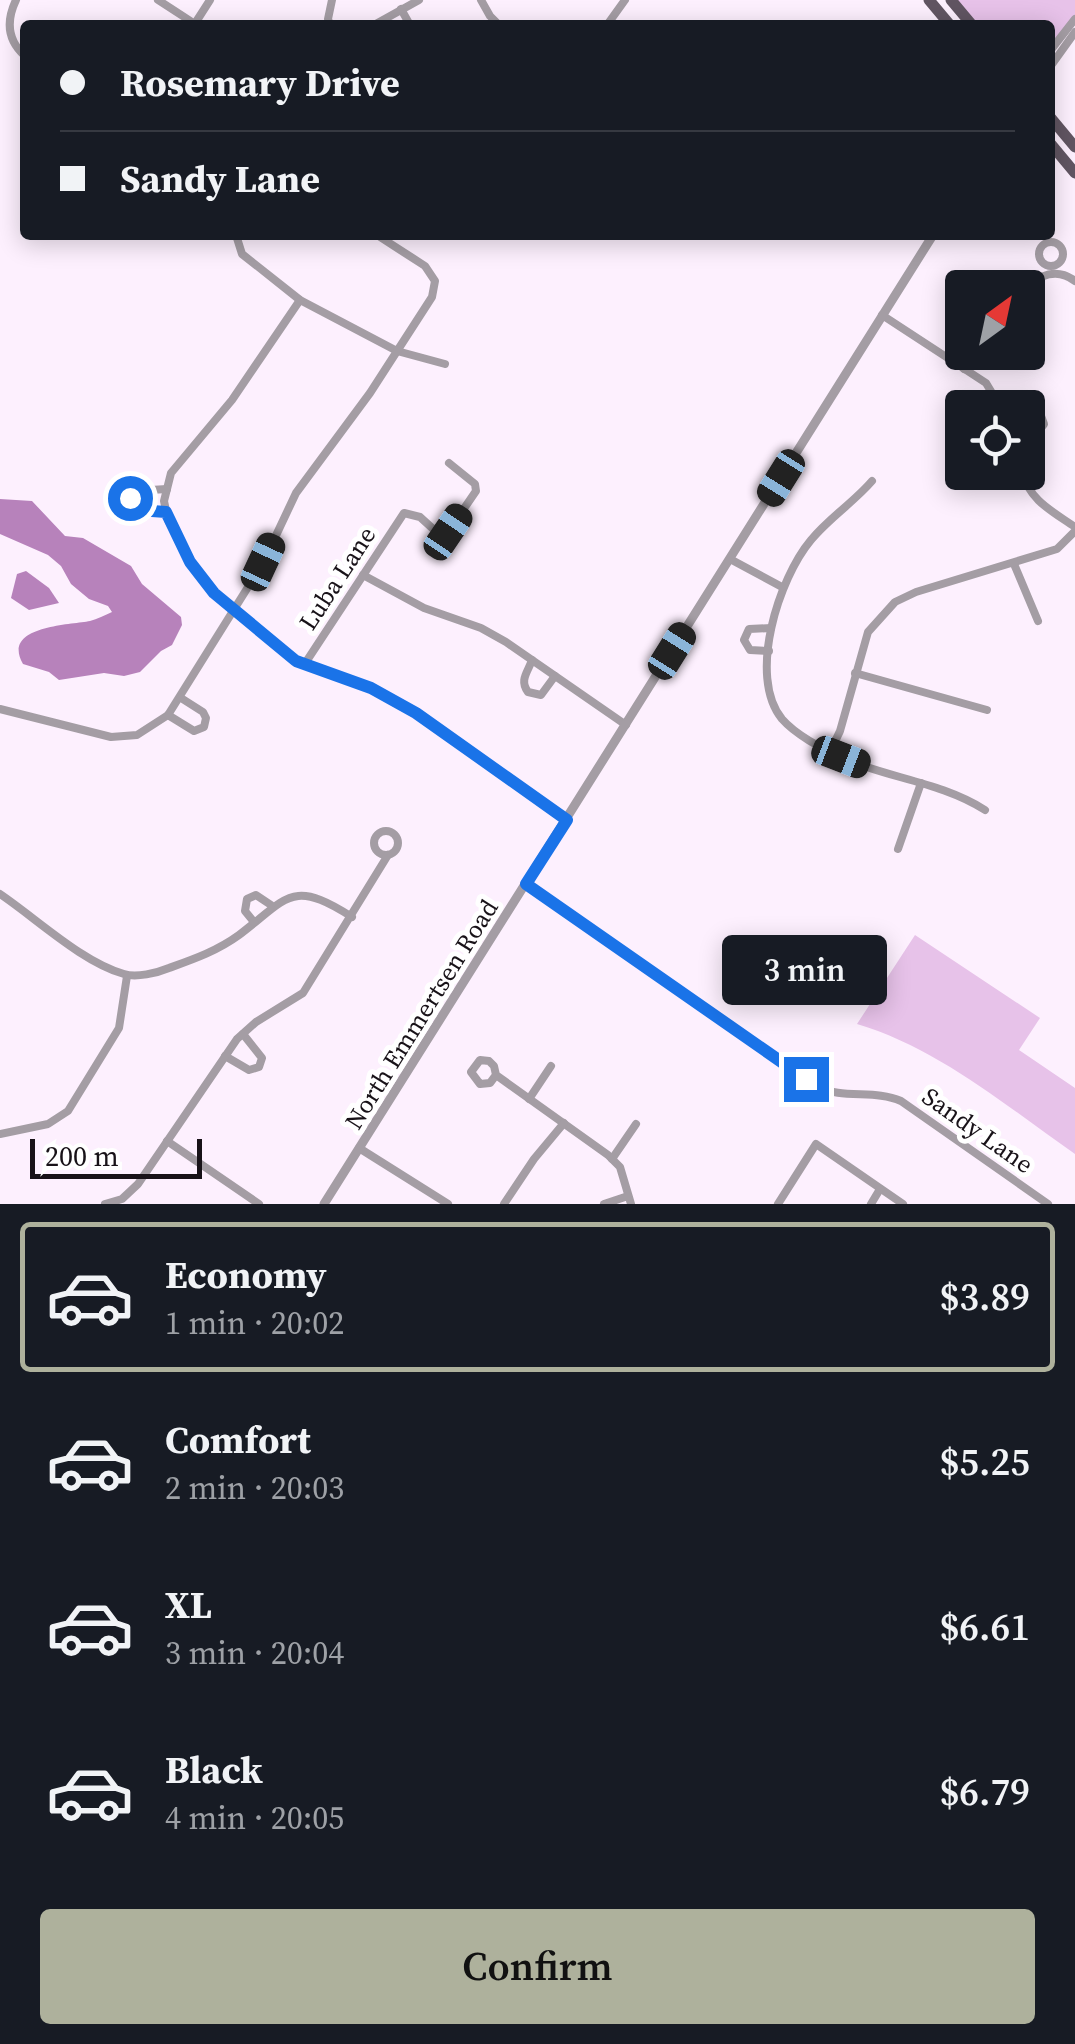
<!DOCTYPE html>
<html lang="en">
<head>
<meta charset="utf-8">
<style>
	body { margin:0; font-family:"Source Serif 4",serif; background:#242831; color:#f1f3f6; height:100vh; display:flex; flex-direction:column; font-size:38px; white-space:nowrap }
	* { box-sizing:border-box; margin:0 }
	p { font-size:32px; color:#9ea1a6 }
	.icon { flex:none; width:55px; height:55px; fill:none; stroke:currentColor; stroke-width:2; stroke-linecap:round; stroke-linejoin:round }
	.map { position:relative; height:1204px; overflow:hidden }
	.drawer { display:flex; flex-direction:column; background:#171b24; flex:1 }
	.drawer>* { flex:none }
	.top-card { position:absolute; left:20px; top:20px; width:1035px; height:220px; border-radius:10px; box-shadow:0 5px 25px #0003; display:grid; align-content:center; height:220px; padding:0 40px; background:#171b24 }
	.needle { width:65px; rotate:33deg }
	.controls { position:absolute; left:945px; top:270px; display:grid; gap:20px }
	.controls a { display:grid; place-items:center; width:100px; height:100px; border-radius:10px; background:#171b24; box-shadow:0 5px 25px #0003; font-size:50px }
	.scale { position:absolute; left:30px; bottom:25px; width:172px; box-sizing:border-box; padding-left:10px; border:5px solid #181218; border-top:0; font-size:28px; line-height:35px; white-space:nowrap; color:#181218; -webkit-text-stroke:8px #fff; paint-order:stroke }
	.end { position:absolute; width:45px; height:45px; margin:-22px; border:12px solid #1a73e8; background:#fff; box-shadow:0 0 0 5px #fff }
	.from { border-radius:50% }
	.bubble { position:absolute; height:70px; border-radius:10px; background:#171b24; box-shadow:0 5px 25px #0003; font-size:32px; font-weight:600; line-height:70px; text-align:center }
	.car { position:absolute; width:30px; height:60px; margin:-30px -15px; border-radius:12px; box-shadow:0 0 8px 2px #0007; background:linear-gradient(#222 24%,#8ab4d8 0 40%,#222 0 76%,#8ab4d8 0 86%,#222 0) }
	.top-card b { display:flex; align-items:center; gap:35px; height:95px; font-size:38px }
	.top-card b+b { border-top:2px solid #363941 }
	.top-card i { width:25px; height:25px; background:#f1f3f6 }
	ul { padding:18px 0 0; list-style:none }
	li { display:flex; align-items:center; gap:30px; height:150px; margin:0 20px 15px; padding:0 20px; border:5px solid transparent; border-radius:10px }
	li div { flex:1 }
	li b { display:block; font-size:38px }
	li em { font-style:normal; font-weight:600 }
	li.active { border-color:#aeb19c }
	li>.icon { width:90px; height:90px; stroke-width:1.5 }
	.primary-button { display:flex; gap:20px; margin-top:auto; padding:20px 40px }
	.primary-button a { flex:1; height:115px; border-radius:10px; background:#aeb19c; color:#111; font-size:40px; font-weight:600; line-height:115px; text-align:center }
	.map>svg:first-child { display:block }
	.green { fill:#e7c2e9 }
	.water { fill:#b782bb }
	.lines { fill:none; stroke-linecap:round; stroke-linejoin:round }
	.minor { stroke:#a49da4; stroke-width:8 }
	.tertiary { stroke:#a49da4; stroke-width:9 }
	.primary { stroke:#615562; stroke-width:11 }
	.route { stroke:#1a73e8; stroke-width:12 }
	.labels { text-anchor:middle; stroke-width:10; stroke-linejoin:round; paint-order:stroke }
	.street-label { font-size:25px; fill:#181218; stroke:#fff }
</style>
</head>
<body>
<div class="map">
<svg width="1075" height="1204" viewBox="0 0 1075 1204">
	<rect width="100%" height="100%" fill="#fdf0fe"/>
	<!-- green -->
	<g class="green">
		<path d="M957,0H1075V18L1050,44V25H978Z"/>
		<path d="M915,935L1040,1018L1019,1050L1075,1088V1154C1006,1106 938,1048 857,1024Z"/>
	</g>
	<!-- water -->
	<g class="water">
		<path d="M0,499L32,501L65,536L83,538L131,566L142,584L181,617L182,625L172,645L161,651L140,672L124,676L104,673L59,680L49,672L23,664C1,626 69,625 90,621C97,619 105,615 112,612L108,606L89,599L71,584L61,566L48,555L0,534Z"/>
		<path d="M26,571L49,588L59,603L29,610L11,598L17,574Z"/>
	</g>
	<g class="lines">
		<!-- minor -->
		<g class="minor">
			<path d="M16,0C6,21 7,40 25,56"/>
			<path d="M158,0L195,24"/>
			<path d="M481,0L490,16L499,25"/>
			<path d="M401,9L410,25"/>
			<path d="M194,25L210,0"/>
			<path d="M330,25L328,19L332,0"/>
			<path d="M374,25L419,0"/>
			<path d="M607,25L625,0"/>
			<path d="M1050,51L1075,19"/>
			<path d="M1050,67L1075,32"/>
			<path d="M236,235L242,254L300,300L397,351L445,364"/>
			<circle cx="1051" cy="254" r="12"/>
			<path d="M1024,288C1040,275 1057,267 1075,281"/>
			<path d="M300,300L232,400L171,473L164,501L168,520L190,562L214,593L296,661L371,688L415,713L567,819"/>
			<path d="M882,315L986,383L1001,408"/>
			<path d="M964,369L976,352"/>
			<path d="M1028,411L1040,413L1044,424L1038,432H1028"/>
			<path d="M1022,472C1030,501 1052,511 1075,527"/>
			<path d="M872,481C854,502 829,518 811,540C779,578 747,676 782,719C795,734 822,749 840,757C887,778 941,782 985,810"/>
			<path d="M166,511L137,510L131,505L134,491L167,489"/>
			<path d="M730,559L782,587"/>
			<path d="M1014,564L1038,621"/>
			<path d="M363,575L424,608L481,628L506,642L626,725"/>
			<path d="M769,651L750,650L744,640L749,629L771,628"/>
			<path d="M532,660C528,672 519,680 528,692L541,695L555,676"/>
			<path d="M304,665L404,513L420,517L442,537L448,532L476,491L475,484L449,463"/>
			<path d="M855,673L987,710"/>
			<path d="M0,709L111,737L137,735L168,715L263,563L296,493L370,393L432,297L435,281L425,266L377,235"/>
			<path d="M168,715L194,731L204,727L206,718L203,712L181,698"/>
			<path d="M830,752L840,731L868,632L895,602L916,592L1057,549L1075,531"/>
			<circle cx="386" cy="843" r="12"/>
			<path d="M898,849L921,783"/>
			<path d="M527,885L816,1086C843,1100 874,1089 901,1101L1048,1204"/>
			<path d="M0,894C37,919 82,962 124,974C136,978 157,973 169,968C194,959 217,951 239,935C288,898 291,878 352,917"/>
			<path d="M254,922L245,911L247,899L256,895L271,905"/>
			<path d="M225,1056L249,1070L259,1067L262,1058L243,1034"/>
			<path d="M496,1075L490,1083L480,1084L471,1072L480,1060L489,1061L494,1066L496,1075L608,1155L620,1167L631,1204"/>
			<path d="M529,1099L551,1066"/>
			<path d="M0,1134L48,1124L68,1111L119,1028L127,976"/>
			<path d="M167,1141L259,1204"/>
			<path d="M359,1148L448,1204"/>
			<path d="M612,1159L636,1124"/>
			<path d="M105,1204L122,1199L138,1184L237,1039L256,1022L303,993L388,855"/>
			<path d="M504,1204L534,1159L564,1123"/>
			<path d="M604,1204L628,1196"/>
			<path d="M778,1204L816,1144L903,1204"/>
			<path d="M871,1204L880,1189"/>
		</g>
		<!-- tertiary -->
		<path class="tertiary" d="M324,1204L933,235"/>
		<!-- primary -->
		<g class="primary">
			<path d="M929,0L950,25"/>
			<path d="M951,0L972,25"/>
			<path d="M1050,117L1075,147"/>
			<path d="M1050,143L1075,173"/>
		</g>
	</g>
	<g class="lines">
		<!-- route -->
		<path class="route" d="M130,498L131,505L138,510L166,512L190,562L214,593L296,661L371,688L416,713L567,820L526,884L806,1079"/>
	</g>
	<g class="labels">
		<!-- street labels -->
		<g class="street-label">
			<text transform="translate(337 578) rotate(-57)" y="9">Luba Lane</text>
			<text transform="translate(421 1014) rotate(-58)" y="9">North Emmertsen Road</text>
			<text transform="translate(978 1130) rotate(35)" y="9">Sandy Lane</text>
		</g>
	</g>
</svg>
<div class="controls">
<a><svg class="needle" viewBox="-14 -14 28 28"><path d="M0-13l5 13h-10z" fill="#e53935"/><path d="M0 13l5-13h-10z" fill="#9ea1a6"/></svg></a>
<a><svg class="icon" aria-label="locate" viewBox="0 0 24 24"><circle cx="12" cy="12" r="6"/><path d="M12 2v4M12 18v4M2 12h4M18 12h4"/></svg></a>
</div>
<div class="scale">200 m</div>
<i class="end from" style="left:130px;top:498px"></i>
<i class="end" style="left:806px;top:1079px"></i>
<div class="bubble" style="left:722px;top:935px;width:165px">3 min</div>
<i class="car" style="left:781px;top:478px;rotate:212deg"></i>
<i class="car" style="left:448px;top:532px;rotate:34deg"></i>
<i class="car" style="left:263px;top:562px;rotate:25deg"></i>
<i class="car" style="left:672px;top:651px;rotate:32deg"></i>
<i class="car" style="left:841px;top:757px;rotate:111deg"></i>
<div class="top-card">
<b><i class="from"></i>Rosemary Drive</b>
<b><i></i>Sandy Lane</b>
</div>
</div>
<section class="drawer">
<ul>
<li class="active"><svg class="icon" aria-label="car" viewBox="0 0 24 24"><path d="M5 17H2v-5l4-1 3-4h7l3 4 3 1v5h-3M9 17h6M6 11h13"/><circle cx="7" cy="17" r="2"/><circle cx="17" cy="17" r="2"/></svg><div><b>Economy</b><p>1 min · 20:02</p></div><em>$3.89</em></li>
<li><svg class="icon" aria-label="car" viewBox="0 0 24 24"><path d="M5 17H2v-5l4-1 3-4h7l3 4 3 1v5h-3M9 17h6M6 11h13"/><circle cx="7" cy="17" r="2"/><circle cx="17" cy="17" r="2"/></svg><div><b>Comfort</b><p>2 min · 20:03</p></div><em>$5.25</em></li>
<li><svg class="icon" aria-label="car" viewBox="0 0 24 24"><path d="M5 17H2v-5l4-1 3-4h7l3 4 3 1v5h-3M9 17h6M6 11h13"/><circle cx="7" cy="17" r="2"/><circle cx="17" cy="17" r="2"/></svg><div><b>XL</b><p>3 min · 20:04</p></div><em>$6.61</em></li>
<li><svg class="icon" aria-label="car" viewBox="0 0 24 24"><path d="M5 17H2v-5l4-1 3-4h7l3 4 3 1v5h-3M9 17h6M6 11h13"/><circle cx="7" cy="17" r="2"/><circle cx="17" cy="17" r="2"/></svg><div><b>Black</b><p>4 min · 20:05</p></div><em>$6.79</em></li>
</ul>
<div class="primary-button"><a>Confirm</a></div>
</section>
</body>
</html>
